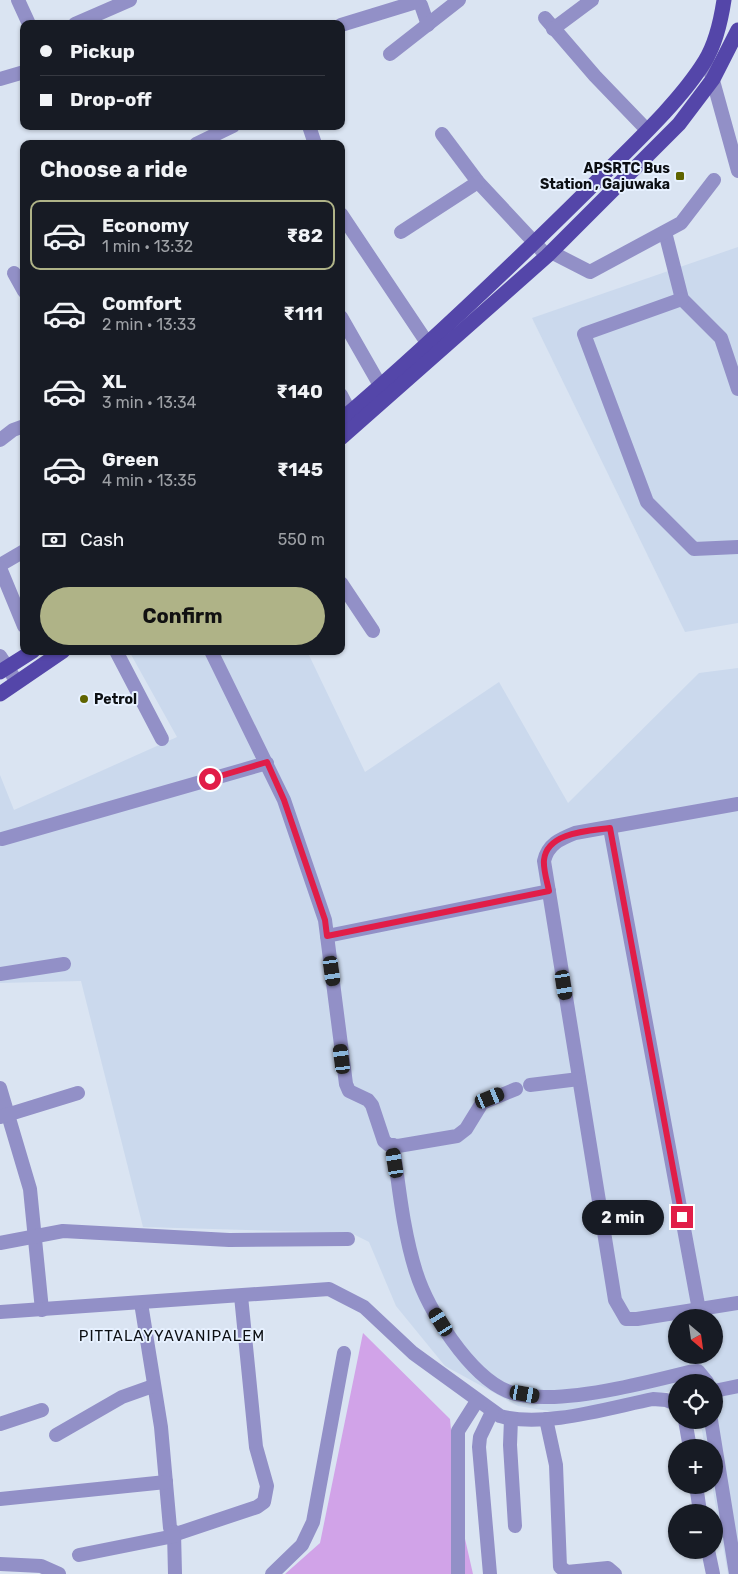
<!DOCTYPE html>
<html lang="en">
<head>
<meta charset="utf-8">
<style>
	body { margin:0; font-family:Rubik,sans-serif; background:#20242c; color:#f1f3f6; height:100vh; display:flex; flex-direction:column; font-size:19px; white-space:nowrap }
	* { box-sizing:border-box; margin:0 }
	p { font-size:16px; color:#9ea1a6 }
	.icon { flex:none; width:28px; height:28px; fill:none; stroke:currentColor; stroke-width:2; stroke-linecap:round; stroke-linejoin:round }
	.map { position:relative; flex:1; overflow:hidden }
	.panel { position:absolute; left:20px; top:140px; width:325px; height:515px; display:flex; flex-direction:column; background:#171b24; border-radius:10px; box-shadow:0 1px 4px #0004 }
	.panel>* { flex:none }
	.banner { position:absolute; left:20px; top:20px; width:325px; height:110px; border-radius:10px; box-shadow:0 1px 4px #0004; display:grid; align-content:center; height:110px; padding:0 20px; background:#171b24 }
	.needle { width:32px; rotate:151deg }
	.fabs { position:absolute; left:668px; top:1309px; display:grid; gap:10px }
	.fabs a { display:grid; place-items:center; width:55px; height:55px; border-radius:50%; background:#171b24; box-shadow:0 1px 4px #0004; font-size:25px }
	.end { position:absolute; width:22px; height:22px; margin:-11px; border:6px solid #e11d48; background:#fff; box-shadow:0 0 0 2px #fff }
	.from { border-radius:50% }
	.bubble { position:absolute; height:35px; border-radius:18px; background:#171b24; box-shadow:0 1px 4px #0004; font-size:16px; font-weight:700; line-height:35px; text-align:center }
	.car { position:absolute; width:15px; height:30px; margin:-15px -8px; border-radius:6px; box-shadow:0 0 4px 1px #0007; background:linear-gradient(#222 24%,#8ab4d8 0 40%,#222 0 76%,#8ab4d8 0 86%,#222 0) }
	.banner b { display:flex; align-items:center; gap:18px; height:48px; font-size:19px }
	.banner b+b { border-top:1px solid #363941 }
	.banner i { width:12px; height:12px; background:#f1f3f6 }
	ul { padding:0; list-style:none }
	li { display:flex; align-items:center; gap:15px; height:70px; margin:0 10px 8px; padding:0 10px; border:2px solid transparent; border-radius:10px }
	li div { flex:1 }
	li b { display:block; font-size:19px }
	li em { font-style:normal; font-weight:700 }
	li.current { border-color:#afb387 }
	li>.icon { width:45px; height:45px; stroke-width:1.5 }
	h2 { padding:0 20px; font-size:22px; line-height:60px }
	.pay { display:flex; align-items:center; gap:12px; height:55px; padding:0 20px; font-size:19px }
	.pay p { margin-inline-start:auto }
	.primary-button { display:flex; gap:10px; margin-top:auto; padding:10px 20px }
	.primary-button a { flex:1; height:58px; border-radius:30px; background:#afb387; color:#111; font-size:20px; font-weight:700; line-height:58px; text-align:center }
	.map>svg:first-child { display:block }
	.built { fill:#cbd9ed; fill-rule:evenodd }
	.green { fill:#d1a3e8 }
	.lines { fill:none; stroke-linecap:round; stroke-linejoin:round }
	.minor { stroke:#9290c7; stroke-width:14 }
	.major { stroke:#5446a9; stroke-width:15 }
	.route { stroke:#e11d48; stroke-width:6 }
	.poi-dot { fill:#5f6400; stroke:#e7f1ff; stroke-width:2 }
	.labels { text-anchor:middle; stroke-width:4; stroke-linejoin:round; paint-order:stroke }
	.poi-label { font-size:14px; font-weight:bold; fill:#0c0f13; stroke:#e7f1ff; text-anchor:end }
	.neighbourhood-label { font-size:15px; letter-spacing:1px; fill:#0c0f13; stroke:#e7f1ff }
</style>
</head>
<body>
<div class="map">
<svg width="738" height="1574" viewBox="0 0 738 1574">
	<rect width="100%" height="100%" fill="#dae4f2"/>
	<!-- built -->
	<g class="built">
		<path d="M738,247V623L685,632L532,318Z"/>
		<path d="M129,651H307L365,772L499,682L568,803L699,673L738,668V1574H728L712,1485H714V1448L705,1447L700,1420H714V1382H676V1390L561,1413L518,1406L445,1366L396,1306L369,1242L351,1233L143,1227L81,981L0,983V775L14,810L177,737ZM676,1318H714V1355H676Z"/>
	</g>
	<!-- green -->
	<path class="green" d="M363,1333L450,1419L458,1508L473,1574H285L320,1543Z"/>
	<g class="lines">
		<!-- minor -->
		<g class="minor">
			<path d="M18,0L29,24"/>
			<path d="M545,18L595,76L647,130"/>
			<path d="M75,24L130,0"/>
			<path d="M341,25L416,2L421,5L428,25"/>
			<path d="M553,29L592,0"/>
			<path d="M390,54L459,0"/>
			<path d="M707,59L738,171"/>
			<path d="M0,79L24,72"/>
			<path d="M309,126L315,144"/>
			<path d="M442,134L478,182L547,256"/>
			<path d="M196,144L233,126"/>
			<path d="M341,214L434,353"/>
			<path d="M401,232L478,182"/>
			<path d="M665,232L682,299L721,338L738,389"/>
			<path d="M551,252L590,272L681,223L714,180"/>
			<path d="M14,273L24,291"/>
			<path d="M682,299L584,334L647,502L694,549L738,547"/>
			<path d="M341,317L381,387"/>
			<path d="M341,395L350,412"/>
			<path d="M0,440L13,430L24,426"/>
			<path d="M0,565L24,551"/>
			<path d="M0,568L24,626"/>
			<path d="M341,583L373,631"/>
			<path d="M116,651L162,739"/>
			<path d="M211,651L284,800L325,920L346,1084L349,1091L368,1100L372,1105L384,1141L389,1145L398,1146L457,1136L466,1129L482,1103L516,1089"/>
			<path d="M0,656L17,682"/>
			<path d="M738,804L575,833C560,839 548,844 544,861L615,1300L626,1319H637L738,1303"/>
			<path d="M610,828L699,1310"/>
			<path d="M2,839L267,763"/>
			<path d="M327,936L549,891"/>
			<path d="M0,974L64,964"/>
			<path d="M530,1085L579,1079"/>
			<path d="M0,1088L30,1189L42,1310"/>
			<path d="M0,1117L78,1093"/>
			<path d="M393,1145C399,1187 403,1231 416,1272C428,1310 469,1375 507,1391C516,1395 533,1397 544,1397C585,1398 649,1382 689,1372L698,1371L707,1382"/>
			<path d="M0,1243L63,1231L229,1240L348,1239"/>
			<path d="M141,1303L161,1427L170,1528L174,1532L179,1533L257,1507L264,1502L267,1486L256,1447L241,1296"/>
			<path d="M0,1312L329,1289L364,1307L413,1353L500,1416C544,1428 608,1408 653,1399L666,1400L676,1404"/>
			<path d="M714,1391L738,1386"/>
			<path d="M511,1419L510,1445L515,1526"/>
			<path d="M546,1419L556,1465L560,1567L567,1572L608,1568L615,1574"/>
			<path d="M685,1420L690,1448"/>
			<path d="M711,1420L736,1574"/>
			<path d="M0,1424L42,1410"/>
			<path d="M56,1435L122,1397L153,1386"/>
			<path d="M696,1485L700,1512"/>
			<path d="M0,1499L166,1482"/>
			<path d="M174,1532L175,1574"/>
			<path d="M708,1550L713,1574"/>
			<path d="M79,1555L174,1536"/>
			<path d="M0,1564L41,1566L59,1574"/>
			<path d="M272,1574L302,1545L313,1522L344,1353"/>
			<path d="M458,1574V1431L477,1401"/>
			<path d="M490,1574L479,1447L480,1437L492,1412"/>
		</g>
		<!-- major -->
		<g class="major">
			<path d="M341,420C427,347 508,269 588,190C625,152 678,105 705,61C716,43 721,20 724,0"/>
			<path d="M341,438L547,256L679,124L713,79L738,30"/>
			<path d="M0,672L33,651"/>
			<path d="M0,694L63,651"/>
		</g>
	</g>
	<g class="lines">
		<!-- route -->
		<path class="route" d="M210,779L267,762L284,800L325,920L327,936L549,891C547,881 543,869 544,860C547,832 589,831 610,828L682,1217"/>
	</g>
	<!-- markers -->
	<g class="poi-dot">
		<rect x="675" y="171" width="10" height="10" rx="2.5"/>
		<circle cx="84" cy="699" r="5"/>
	</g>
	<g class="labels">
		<!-- poi labels -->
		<g class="poi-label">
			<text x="670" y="173">APSRTC Bus<tspan x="670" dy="16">Station , Gajuwaka</tspan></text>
			<text x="94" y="704" text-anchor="start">Petrol</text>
		</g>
		<!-- neighbourhood labels -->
		<g class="neighbourhood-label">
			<text x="172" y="1341">PITTALAYYAVANIPALEM</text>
		</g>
	</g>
</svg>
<div class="fabs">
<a><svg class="needle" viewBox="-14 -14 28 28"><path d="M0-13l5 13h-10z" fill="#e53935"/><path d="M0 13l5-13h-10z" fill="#9ea1a6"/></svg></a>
<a><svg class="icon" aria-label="locate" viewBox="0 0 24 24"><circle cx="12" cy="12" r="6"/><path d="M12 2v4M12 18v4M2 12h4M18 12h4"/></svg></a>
<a>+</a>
<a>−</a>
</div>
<i class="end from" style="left:210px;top:779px"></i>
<i class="end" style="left:682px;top:1217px"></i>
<div class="bubble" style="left:582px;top:1200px;width:82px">2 min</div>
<i class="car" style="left:332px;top:971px;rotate:172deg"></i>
<i class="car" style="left:564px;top:985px;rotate:171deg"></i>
<i class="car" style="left:342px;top:1059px;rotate:353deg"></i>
<i class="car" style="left:490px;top:1098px;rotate:68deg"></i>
<i class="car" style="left:395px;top:1163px;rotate:351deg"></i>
<i class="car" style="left:441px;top:1322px;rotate:328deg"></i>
<i class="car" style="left:525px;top:1394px;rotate:100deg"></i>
<div class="banner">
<b><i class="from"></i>Pickup</b>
<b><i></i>Drop-off</b>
</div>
<section class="panel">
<h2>Choose a ride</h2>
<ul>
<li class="current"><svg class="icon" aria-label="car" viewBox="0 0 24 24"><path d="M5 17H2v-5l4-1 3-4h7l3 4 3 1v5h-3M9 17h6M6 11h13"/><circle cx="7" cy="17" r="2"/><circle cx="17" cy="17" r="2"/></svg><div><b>Economy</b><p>1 min · 13:32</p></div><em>₹82</em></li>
<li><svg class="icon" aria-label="car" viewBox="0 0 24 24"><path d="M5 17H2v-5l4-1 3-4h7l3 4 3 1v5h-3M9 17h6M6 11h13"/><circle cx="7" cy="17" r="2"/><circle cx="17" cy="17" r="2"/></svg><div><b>Comfort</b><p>2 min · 13:33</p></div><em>₹111</em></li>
<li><svg class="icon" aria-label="car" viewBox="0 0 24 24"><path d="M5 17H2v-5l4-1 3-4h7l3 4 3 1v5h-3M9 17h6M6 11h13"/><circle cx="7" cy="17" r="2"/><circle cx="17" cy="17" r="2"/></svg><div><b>XL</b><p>3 min · 13:34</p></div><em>₹140</em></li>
<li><svg class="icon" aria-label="car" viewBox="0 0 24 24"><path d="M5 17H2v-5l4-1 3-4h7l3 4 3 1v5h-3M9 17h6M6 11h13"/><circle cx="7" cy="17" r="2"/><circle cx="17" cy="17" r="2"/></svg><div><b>Green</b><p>4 min · 13:35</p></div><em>₹145</em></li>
</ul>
<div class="pay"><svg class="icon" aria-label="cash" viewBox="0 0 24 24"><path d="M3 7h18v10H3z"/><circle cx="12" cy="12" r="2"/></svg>Cash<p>550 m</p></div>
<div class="primary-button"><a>Confirm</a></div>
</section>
</div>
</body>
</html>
